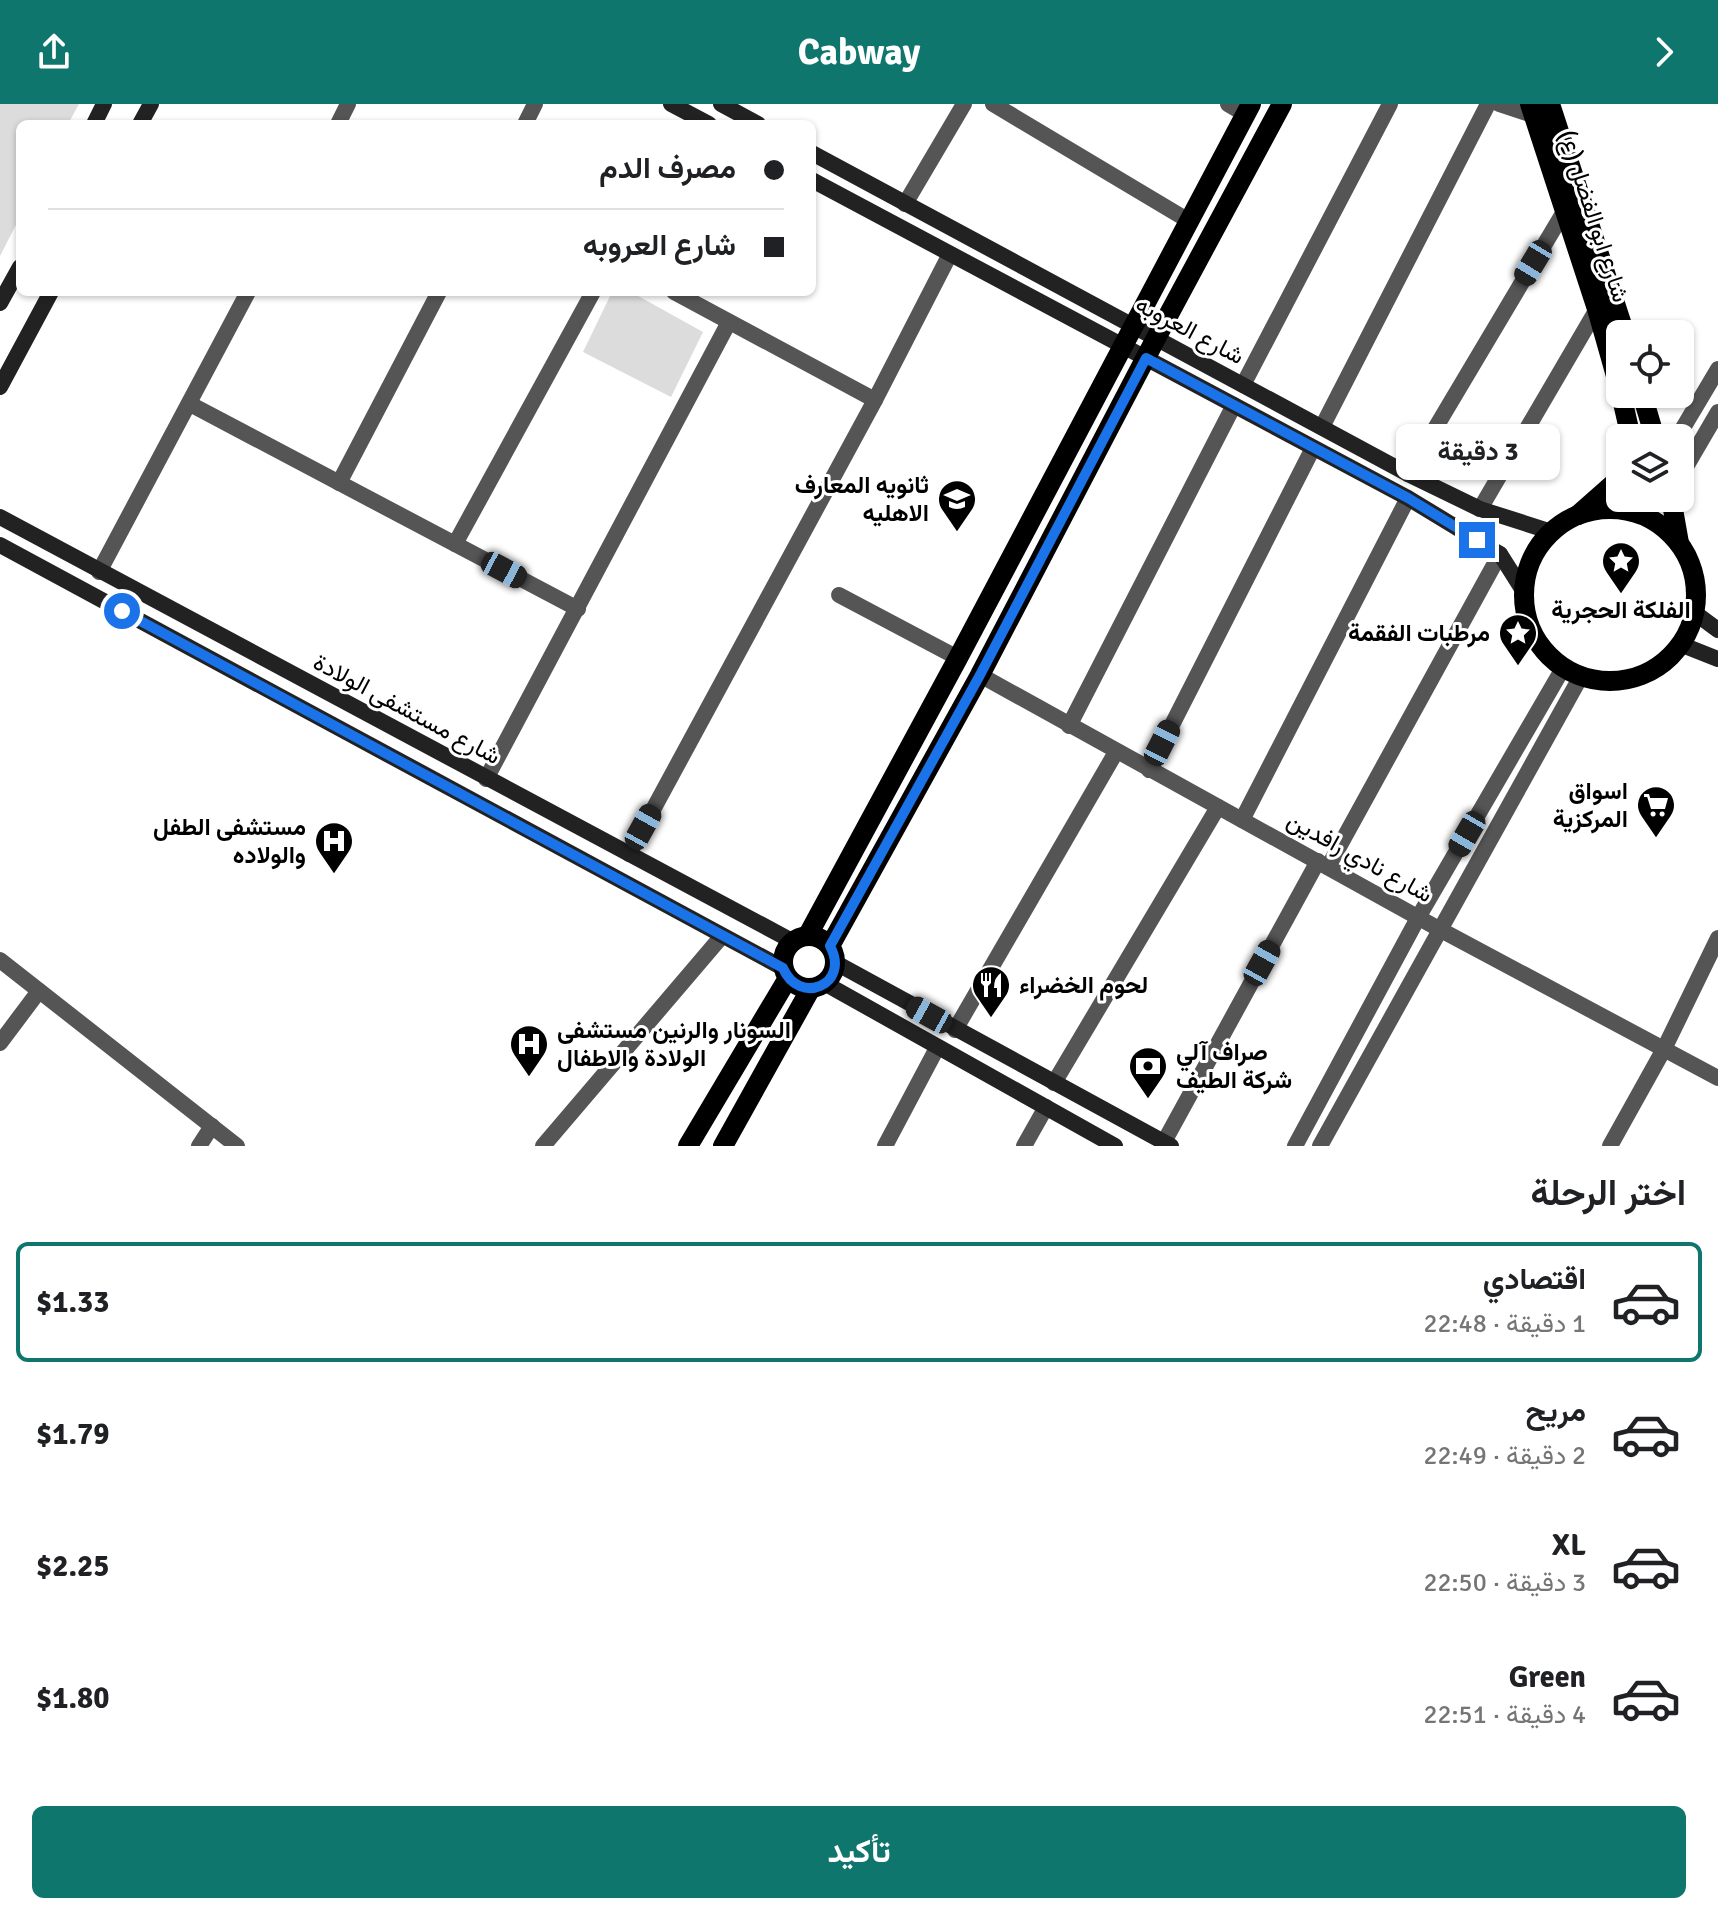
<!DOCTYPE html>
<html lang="ar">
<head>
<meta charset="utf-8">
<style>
	body { margin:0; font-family:Signika,Vazirmatn,sans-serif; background:#f2f2f2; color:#202124; direction:rtl; height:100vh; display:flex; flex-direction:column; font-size:30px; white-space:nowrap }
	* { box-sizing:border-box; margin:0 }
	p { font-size:26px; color:#757577 }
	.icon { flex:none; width:44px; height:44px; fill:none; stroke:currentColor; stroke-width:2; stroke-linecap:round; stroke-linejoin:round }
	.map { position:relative; height:1042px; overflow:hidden; direction:ltr }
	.drawer { display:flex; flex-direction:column; background:#fff; flex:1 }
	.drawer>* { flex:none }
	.hud { position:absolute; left:16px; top:16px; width:800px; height:176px; border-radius:12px; box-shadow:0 2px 6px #0004; direction:rtl; display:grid; align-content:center; height:176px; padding:0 32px; background:#fff }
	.tools { position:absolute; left:1606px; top:216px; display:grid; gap:16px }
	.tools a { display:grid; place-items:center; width:88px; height:88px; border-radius:12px; background:#fff; box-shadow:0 2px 6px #0004; font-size:40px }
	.end { position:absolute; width:36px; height:36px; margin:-18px; border:10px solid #1a73e8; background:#fff; box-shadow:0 0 0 4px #fff }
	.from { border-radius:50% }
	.bubble { position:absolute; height:56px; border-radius:12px; background:#fff; box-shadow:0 2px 6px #0004; font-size:26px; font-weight:700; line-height:56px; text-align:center; direction:rtl }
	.car { position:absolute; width:24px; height:48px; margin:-24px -12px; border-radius:10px; box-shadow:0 0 6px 2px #0007; background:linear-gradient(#222 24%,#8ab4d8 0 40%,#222 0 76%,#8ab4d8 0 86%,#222 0) }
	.hud b { display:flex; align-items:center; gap:28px; height:76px; font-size:30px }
	.hud b+b { border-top:2px solid #e0e0e0 }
	.hud i { width:20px; height:20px; background:#202124 }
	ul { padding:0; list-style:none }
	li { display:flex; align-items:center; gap:24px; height:120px; margin:0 16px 12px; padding:0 16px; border:4px solid transparent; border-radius:12px }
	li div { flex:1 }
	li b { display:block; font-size:30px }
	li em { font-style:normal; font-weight:700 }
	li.current { border-color:#0f766e }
	li>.icon { width:72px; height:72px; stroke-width:1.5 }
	h2 { padding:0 32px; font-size:36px; line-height:96px }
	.cta { display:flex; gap:16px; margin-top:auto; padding:16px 32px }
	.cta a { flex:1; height:92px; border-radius:12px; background:#0f766e; color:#fff; font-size:32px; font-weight:700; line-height:92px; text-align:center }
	header { display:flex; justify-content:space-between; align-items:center; height:104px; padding:0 32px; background:#0f766e; color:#fff; font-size:36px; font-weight:700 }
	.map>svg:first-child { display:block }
	.green { fill:#dcdcdc }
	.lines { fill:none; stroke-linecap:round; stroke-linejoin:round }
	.minor { stroke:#555; stroke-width:16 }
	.tertiary { stroke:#555; stroke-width:16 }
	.secondary { stroke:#222; stroke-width:16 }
	.primary { stroke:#000; stroke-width:20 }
	.route { stroke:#1a73e8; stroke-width:10 }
	.labels { text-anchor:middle; stroke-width:6; stroke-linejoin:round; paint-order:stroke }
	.street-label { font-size:24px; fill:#000; stroke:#fff }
	.poi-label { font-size:24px; font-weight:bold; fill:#000; stroke:#fff; text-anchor:end }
</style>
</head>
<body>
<header><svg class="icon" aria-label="forward" viewBox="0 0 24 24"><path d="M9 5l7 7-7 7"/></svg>Cabway<svg class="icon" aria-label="share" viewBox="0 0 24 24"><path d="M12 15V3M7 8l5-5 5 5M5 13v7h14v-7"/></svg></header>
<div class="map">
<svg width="1718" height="1042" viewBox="0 0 1718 1042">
	<rect width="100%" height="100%" fill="#fff"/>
	<!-- green -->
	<g class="green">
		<path d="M0,0H79L68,20H20V113L0,152Z"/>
		<path d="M612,188H631L703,228L671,293L583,248Z"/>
	</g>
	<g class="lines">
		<!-- minor -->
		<g class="minor">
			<path d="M993,0L1189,117"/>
			<path d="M1228,0L1245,10"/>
			<path d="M1499,0L1533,11"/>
			<path d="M338,20L348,0"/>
			<path d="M525,20L535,0"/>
			<path d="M905,100L964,0"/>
			<path d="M674,188L875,296"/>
			<path d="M1243,281L1390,0"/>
			<path d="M190,300L578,505"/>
			<path d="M1322,323L1488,0"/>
			<path d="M1677,334L1718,265"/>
			<path d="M1408,370L1565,106"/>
			<path d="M1680,373L1718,308"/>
			<path d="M339,379L439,188"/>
			<path d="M1480,405L1597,205"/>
			<path d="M1614,407L1627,394"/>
			<path d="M455,440L593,188"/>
			<path d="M99,468L248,188"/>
			<path d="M839,491L958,554"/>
			<path d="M1069,622L1234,301"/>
			<path d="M1149,666L1313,344"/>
			<path d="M486,675L729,218"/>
			<path d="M1242,716L1408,394"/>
			<path d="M629,750L875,296L950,150"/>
			<path d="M1328,763L1500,450"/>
			<path d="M0,856L237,1042"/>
			<path d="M955,926L1116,648"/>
			<path d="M0,939L39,887"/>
			<path d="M1054,979L1218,703"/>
			<path d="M1164,1038L1318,757"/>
			<path d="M199,1042L212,1022"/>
			<path d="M543,1042L722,832"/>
			<path d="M885,1042L937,944"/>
			<path d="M1024,1042L1046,1003"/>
			<path d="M1610,1042L1664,945L1718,834"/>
		</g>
		<!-- tertiary -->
		<g class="tertiary">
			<path d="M980,571L1439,825L1718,974"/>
			<path d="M1295,1042L1419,812L1562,566"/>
			<path d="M1320,1042L1580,574"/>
		</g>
		<!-- secondary -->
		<g class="secondary">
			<path d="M671,0L709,20"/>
			<path d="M721,0L758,20"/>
			<path d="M94,20L104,0"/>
			<path d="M140,20L151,0"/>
			<path d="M812,49L1408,370L1480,405L1552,428"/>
			<path d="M812,76L1408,394L1500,450L1524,488"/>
			<path d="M0,199L20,163"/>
			<path d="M0,283L51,188"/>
			<path d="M0,413L792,837"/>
			<path d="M0,441L783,864"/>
			<path d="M1695,509L1718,526"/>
			<path d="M1680,540L1718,555"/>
			<path d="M836,859L1171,1042"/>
			<path d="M826,880L1115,1042"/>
		</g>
		<!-- primary -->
		<g class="primary">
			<path d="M1530,0L1597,205L1620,286"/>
			<path d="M1550,0L1625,230"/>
			<path d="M1621,290L1631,334"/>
			<path d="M1642,290L1655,334"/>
			<path d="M1671,394L1679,439"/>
			<circle cx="1610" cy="491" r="86"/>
			<path d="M1578,411L1620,374"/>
			<path d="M808,831L958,554L1251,0"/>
			<circle cx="809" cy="858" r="26"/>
			<path d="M830,842L980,571L1155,236L1282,0"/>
			<path d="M688,1042L788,874"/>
			<path d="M723,1042L811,884"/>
		</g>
	</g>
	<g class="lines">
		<!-- route -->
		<path class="route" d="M122,507L783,864C799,902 851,881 830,842L980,571L1146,254L1408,394L1477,436"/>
	</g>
	<!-- icons -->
	<defs>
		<g id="school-pin" transform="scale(2)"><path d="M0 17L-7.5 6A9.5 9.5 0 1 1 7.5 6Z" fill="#000" stroke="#fff"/><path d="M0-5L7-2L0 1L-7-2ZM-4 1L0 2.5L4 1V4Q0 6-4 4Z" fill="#fff"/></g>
		<g id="sight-pin" transform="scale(2)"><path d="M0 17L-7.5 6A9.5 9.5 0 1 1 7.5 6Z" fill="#000" stroke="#fff"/><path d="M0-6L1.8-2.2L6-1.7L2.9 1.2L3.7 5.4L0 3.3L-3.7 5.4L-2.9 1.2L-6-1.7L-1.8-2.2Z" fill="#fff"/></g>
		<g id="supermarket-pin" transform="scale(2)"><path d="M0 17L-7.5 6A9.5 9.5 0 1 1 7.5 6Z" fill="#000" stroke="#fff"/><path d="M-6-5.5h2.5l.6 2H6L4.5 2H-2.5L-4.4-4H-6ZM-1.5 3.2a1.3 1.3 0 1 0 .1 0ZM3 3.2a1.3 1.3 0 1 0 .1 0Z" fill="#fff"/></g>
		<g id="hospital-pin" transform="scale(2)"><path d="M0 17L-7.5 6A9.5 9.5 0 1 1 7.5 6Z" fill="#000" stroke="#fff"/><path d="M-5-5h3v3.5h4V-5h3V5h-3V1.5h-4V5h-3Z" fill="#fff"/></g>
		<g id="restaurant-pin" transform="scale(2)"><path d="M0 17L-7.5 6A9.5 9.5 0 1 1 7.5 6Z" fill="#000" stroke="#fff"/><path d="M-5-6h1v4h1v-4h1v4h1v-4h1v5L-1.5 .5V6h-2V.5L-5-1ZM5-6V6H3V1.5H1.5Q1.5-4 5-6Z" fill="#fff"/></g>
		<g id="bank-pin" transform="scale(2)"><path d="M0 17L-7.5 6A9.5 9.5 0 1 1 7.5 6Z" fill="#000" stroke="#fff"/><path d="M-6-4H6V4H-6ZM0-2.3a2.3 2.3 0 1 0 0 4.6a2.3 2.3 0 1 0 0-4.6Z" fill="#fff"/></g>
	</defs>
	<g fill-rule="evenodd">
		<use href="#school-pin" x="957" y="395"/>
		<use href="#sight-pin" x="1621" y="457"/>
		<use href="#sight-pin" x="1518" y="529"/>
		<use href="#supermarket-pin" x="1656" y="701"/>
		<use href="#hospital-pin" x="334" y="737"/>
		<use href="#restaurant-pin" x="991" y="881"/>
		<use href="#hospital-pin" x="529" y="940"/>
		<use href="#bank-pin" x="1148" y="962"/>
	</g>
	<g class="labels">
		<!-- street labels -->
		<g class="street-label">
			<text transform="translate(1594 112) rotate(72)" y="8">شارع ابو الفضل (ع)</text>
			<text transform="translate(1190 226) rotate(28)" y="8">شارع العروبه</text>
			<text transform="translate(407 605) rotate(28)" y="8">شارع مستشفى الولادة</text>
			<text transform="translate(1360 753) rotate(29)" y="8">شارع نادي رافدين</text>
		</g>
		<!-- poi labels -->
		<g class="poi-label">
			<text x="929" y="389">ثانويه المعارف<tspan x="929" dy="28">الاهليه</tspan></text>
			<text x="1621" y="514" text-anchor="middle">الفلكة الحجرية</text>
			<text x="1490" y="537">مرطبات الفقمة</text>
			<text x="1628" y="695">اسواق<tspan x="1628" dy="28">المركزية</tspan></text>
			<text x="306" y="731">مستشفى الطفل<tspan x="306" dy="28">والولاده</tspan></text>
			<text x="1019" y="889" text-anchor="start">لحوم الخضراء</text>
			<text x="557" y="934" text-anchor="start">السونار والرنين مستشفى<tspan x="557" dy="28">الولادة والاطفال</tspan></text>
			<text x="1176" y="956" text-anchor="start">صراف آلي<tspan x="1176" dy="28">شركة الطيف</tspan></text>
		</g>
	</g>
</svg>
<div class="tools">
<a><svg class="icon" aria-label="locate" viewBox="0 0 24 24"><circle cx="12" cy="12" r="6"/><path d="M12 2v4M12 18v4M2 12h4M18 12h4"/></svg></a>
<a><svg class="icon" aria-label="layers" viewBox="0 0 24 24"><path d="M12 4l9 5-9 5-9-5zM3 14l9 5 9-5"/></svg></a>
</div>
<i class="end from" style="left:122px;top:507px"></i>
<i class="end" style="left:1477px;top:436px"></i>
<div class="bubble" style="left:1396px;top:320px;width:164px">3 دقيقة</div>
<i class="car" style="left:1533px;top:159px;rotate:211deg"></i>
<i class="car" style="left:504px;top:466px;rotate:118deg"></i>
<i class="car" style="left:1162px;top:639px;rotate:27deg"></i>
<i class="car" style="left:643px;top:723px;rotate:29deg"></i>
<i class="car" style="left:1467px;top:730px;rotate:210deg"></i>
<i class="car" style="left:1262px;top:859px;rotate:29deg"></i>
<i class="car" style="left:929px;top:911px;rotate:299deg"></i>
<div class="hud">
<b><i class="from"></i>مصرف الدم</b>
<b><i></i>شارع العروبه</b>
</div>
</div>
<section class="drawer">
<h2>اختر الرحلة</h2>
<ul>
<li class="current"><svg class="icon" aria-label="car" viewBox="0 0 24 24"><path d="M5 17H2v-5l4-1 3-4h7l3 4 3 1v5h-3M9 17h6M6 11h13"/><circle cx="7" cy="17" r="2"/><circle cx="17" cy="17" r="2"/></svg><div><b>اقتصادي</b><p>1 دقيقة · 22:48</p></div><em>$1.33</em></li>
<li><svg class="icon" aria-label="car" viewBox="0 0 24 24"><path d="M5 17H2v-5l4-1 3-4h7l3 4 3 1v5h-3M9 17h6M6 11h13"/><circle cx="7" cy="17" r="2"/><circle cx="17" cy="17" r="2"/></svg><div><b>مريح</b><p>2 دقيقة · 22:49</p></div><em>$1.79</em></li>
<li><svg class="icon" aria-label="car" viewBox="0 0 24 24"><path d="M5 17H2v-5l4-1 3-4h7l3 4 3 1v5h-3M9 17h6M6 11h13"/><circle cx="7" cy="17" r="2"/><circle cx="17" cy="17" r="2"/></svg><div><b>XL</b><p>3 دقيقة · 22:50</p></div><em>$2.25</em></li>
<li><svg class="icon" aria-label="car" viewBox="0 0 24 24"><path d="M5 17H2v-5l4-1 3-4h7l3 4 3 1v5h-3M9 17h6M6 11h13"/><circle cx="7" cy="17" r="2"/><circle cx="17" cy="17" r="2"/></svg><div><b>Green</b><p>4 دقيقة · 22:51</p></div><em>$1.80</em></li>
</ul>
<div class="cta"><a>تأكيد</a></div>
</section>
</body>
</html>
